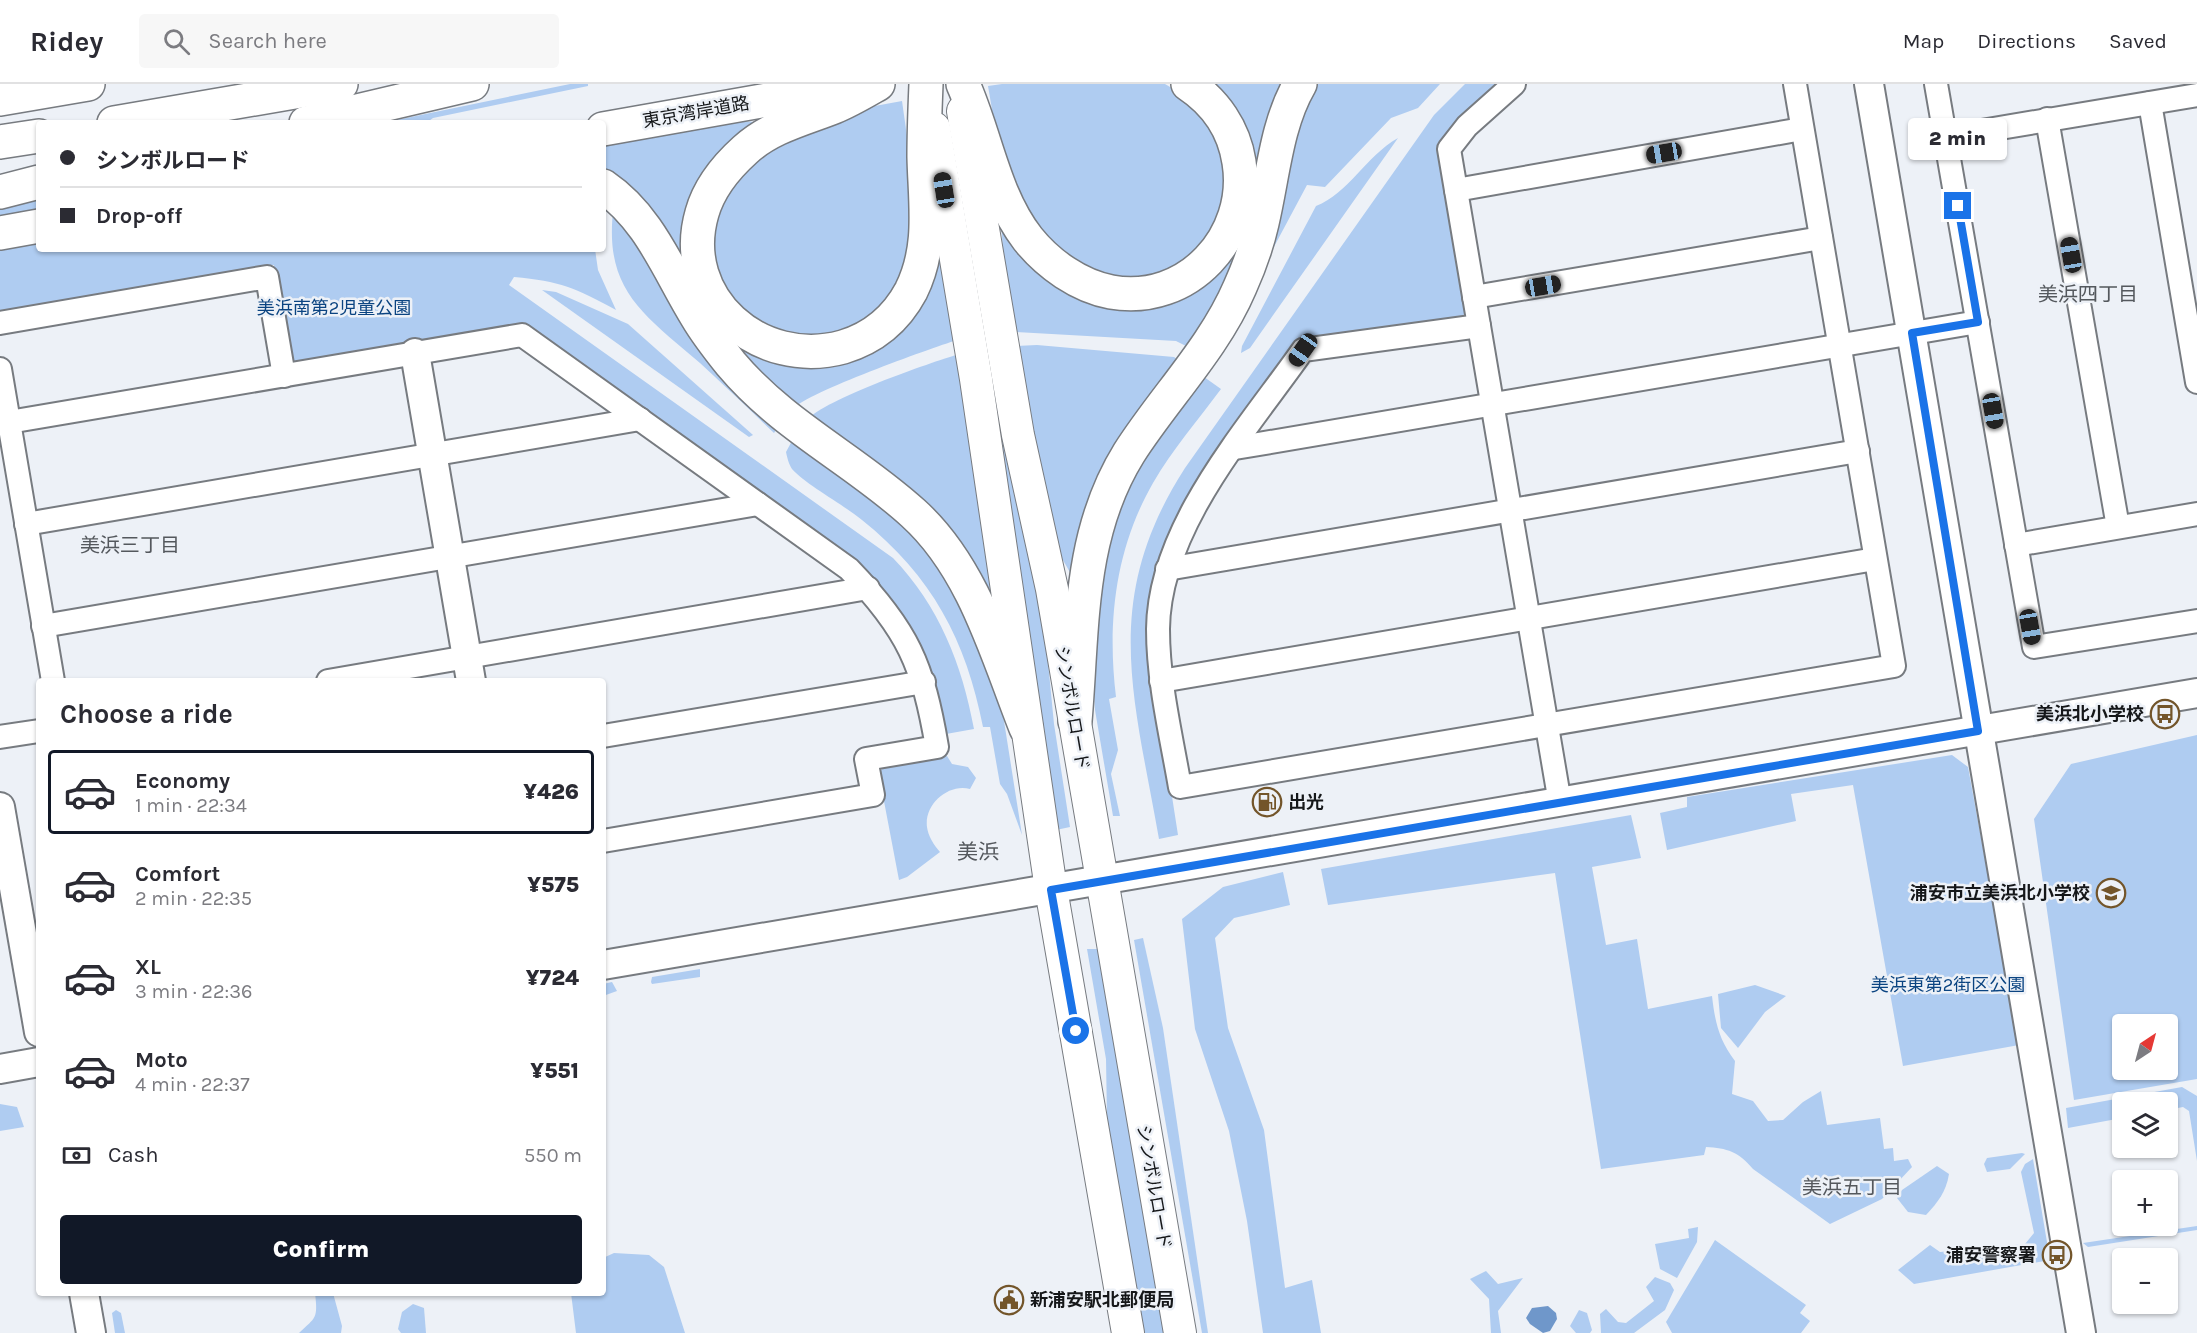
<!DOCTYPE html>
<html lang="en">
<head>
<meta charset="utf-8">
<style>
	body { margin:0; font-family:Karla,"Noto Sans JP",sans-serif; background:#f7f7f7; color:#2b2b33; height:100vh; display:flex; flex-direction:column; font-size:22px; white-space:nowrap }
	* { box-sizing:border-box; margin:0 }
	p { font-size:20px; color:#7c7c81 }
	.icon { flex:none; width:33px; height:33px; fill:none; stroke:currentColor; stroke-width:2; stroke-linecap:round; stroke-linejoin:round }
	.map { position:relative; flex:1; overflow:hidden }
	.details { position:absolute; left:36px; top:594px; width:570px; height:618px; display:flex; flex-direction:column; background:#fff; border-radius:6px; box-shadow:0 2px 4px #0004 }
	.details>* { flex:none }
	.guide { position:absolute; left:36px; top:36px; width:570px; height:132px; border-radius:6px; box-shadow:0 2px 4px #0004; display:grid; align-content:center; height:132px; padding:0 24px; background:#fff }
	.needle { width:39px; rotate:36deg }
	.buttons { position:absolute; left:2112px; top:930px; display:grid; gap:12px }
	.buttons a { display:grid; place-items:center; width:66px; height:66px; border-radius:6px; background:#fff; box-shadow:0 2px 4px #0004; font-size:30px }
	.end { position:absolute; width:27px; height:27px; margin:-14px; border:8px solid #1a73e8; background:#fff; box-shadow:0 0 0 3px #fff }
	.from { border-radius:50% }
	.bubble { position:absolute; height:42px; border-radius:6px; background:#fff; box-shadow:0 2px 4px #0004; font-size:20px; font-weight:800; line-height:42px; text-align:center }
	.car { position:absolute; width:18px; height:36px; margin:-18px -9px; border-radius:8px; box-shadow:0 0 4px 2px #0007; background:linear-gradient(#222 24%,#8ab4d8 0 40%,#222 0 76%,#8ab4d8 0 86%,#222 0) }
	.guide b { display:flex; align-items:center; gap:21px; height:57px; font-size:22px }
	.guide b+b { border-top:2px solid #e1e1e2 }
	.guide i { width:15px; height:15px; background:#2b2b33 }
	ul { padding:0; list-style:none }
	li { display:flex; align-items:center; gap:18px; height:84px; margin:0 12px 9px; padding:0 12px; border:3px solid transparent; border-radius:6px }
	li div { flex:1 }
	li b { display:block; font-size:22px }
	li em { font-style:normal; font-weight:800 }
	li.active { border-color:#111827 }
	li>.icon { width:54px; height:54px; stroke-width:1.5 }
	h2 { padding:0 24px; font-size:27px; line-height:72px }
	.pay { display:flex; align-items:center; gap:15px; height:66px; padding:0 24px; font-size:22px }
	.pay p { margin-inline-start:auto }
	.primary-button { display:flex; gap:12px; margin-top:auto; padding:12px 24px }
	.primary-button a { flex:1; height:69px; border-radius:6px; background:#111827; color:#fff; font-size:24px; font-weight:800; line-height:69px; text-align:center }
	header { display:flex; align-items:center; gap:36px; box-sizing:border-box; height:84px; padding:0 30px; background:#fff; border-bottom:2px solid #e1e1e2 }
	header strong { font-size:28px }
	nav { display:flex; gap:33px; margin-inline-start:auto; font-size:21px }
	.search { width:420px; height:54px; background:#f7f7f7; display:flex; align-items:center; gap:15px; box-sizing:border-box; padding:0 21px; border-radius:6px; color:#7c7c81; font-size:22px }
	.map>svg:first-child { display:block }
	.green { fill:#afccf1; fill-rule:evenodd }
	.water { fill:#6f97ca }
	.lines { fill:none; stroke-linecap:round; stroke-linejoin:round }
	.minor-casing { stroke:#777b80; stroke-width:26 }
	.tertiary-casing { stroke:#777b80; stroke-width:32 }
	.secondary-casing { stroke:#777b80; stroke-width:34 }
	.trunk-casing { stroke:#777b80; stroke-width:36 }
	.motorway-casing { stroke:#777b80; stroke-width:36 }
	.minor { stroke:#fff; stroke-width:22 }
	.tertiary { stroke:#fff; stroke-width:28 }
	.secondary { stroke:#fff; stroke-width:32 }
	.trunk { stroke:#fff; stroke-width:33 }
	.motorway { stroke:#fff; stroke-width:33 }
	.route { stroke:#1a73e8; stroke-width:8 }
	.labels { text-anchor:middle; stroke-width:5; stroke-linejoin:round; paint-order:stroke }
	.street-label { font-size:18px; fill:#151719; stroke:#edf1f7 }
	.park-label { font-size:18px; fill:#0b4481; stroke:#edf1f7 }
	.poi-label { font-size:18px; font-weight:bold; fill:#151719; stroke:#edf1f7; text-anchor:end }
	.neighbourhood-label { font-size:20px; fill:#54585d; stroke:#edf1f7 }
	.quarter-label { font-size:21px; fill:#54585d; stroke:#edf1f7 }
</style>
</head>
<body>
<header>
<strong>Ridey</strong>
<div class="search"><svg class="icon" aria-label="search" viewBox="0 0 24 24"><circle cx="10" cy="10" r="6"/><path d="M15 15l6 6"/></svg>Search here</div>
<nav><a>Map</a><a>Directions</a><a>Saved</a></nav>
</header>
<div class="map">
<svg width="2197" height="1249" viewBox="0 0 2197 1249">
	<rect width="100%" height="100%" fill="#edf1f7"/>
	<!-- green -->
	<g class="green">
		<path d="M570,0H588V2L433,34L426,39H382Z"/>
		<path d="M1002,0H1165L1197,19L1228,67L1227,130L1194,175L1153,194L1115,195L1072,177L1037,145L1008,87L996,49L988,2Z"/>
		<path d="M1206,0H1287L1244,163L1190,264L1176,257L1015,248L1004,184L1001,137L1108,218L1238,153Z"/>
		<path d="M1310,0H1440L1418,24L1391,34L1325,103L1307,101L1215,273Z"/>
		<path d="M1465,0H1500L1461,35L1439,59L1468,225L1461,234L1296,262L1189,412L1150,571L1178,751L1159,755C1134,612 1100,516 1185,384L1434,31Z"/>
		<path d="M902,17L917,123L899,200L879,227L852,246L806,256L743,231L715,189L711,135L755,66L864,24Z"/>
		<path d="M720,36L756,38L709,87L719,238L864,266L936,149L957,256C929,265 808,308 793,325L758,295L621,97L603,85V55Z"/>
		<path d="M1398,54L1250,264L1241,269L1242,262L1316,122C1348,110 1366,72 1398,54Z"/>
		<path d="M39,112V131L0,138V121Z"/>
		<path d="M614,120L776,337V346L774,349C749,325 725,302 700,279C642,229 602,205 614,120Z"/>
		<path d="M39,160V165H595L598,186L616,226C576,204 560,197 514,193L509,201L893,474C939,522 962,580 974,645L946,650L931,589L911,547L525,242L298,280L289,276L274,181L0,230V165Z"/>
		<path d="M542,206L556,208L628,240L753,351L749,353Z"/>
		<path d="M1037,261L1174,273L1181,278L1076,499L1055,462L1016,262Z"/>
		<path d="M960,270L996,532L807,336C823,316 931,278 960,270Z"/>
		<path d="M1197,288L1221,305C1198,336 1172,366 1153,399C1115,465 1107,539 1116,613L1109,615L1118,666L1111,690L1120,732H1113L1095,626L1092,576L1104,442Z"/>
		<path d="M997,291L1041,506L1054,640L1070,743L1056,746L987,293Z"/>
		<path d="M793,355L875,409L947,487L989,579L1004,637L1022,751L1007,710L1000,700L990,643H983C966,556 932,492 862,436C844,421 805,400 792,385C789,381 787,373 786,368Z"/>
		<path d="M2197,651V995L2074,1016L2034,735L2071,680ZM2122,940H2168V986H2122Z"/>
		<path d="M1952,671L1968,683L2019,961L1903,982L1853,701L1791,710L1796,737L1667,766L1660,729L1687,723V713Z"/>
		<path d="M947,672L952,680L968,683L976,694L970,705C949,699 924,720 927,743C928,752 934,761 940,768L907,793L899,796L879,691L884,680Z"/>
		<path d="M1631,731L1641,774L1592,783L1606,861L1637,855L1648,925L1712,912C1715,938 1719,956 1735,977L1732,1010L1753,1017L1768,1037L1783,1036L1803,1018L1821,1007L1827,1041L1880,1034L1884,1065L1893,1064L1894,1077L1908,1075L1912,1083L1882,1115L1830,1140L1753,1085C1739,1068 1727,1064 1706,1063L1704,1071L1601,1085L1555,789L1328,821L1321,785Z"/>
		<path d="M1283,788L1290,821L1234,834L1215,854L1228,944L1264,1046L1285,1204L1312,1196L1321,1249H1263L1247,1137L1229,1047L1195,945L1182,835L1223,803Z"/>
		<path d="M1143,854L1163,944L1208,1249H1202L1134,856Z"/>
		<path d="M1087,865H1101L1166,1249H1143L1107,1035L1106,975Z"/>
		<path d="M700,885V893L652,900L651,898L652,893Z"/>
		<path d="M612,898L617,907L603,912V900Z"/>
		<path d="M1755,901L1786,912L1765,928L1738,964L1721,944L1718,910Z"/>
		<path d="M2182,1003L2197,1012V1077L2189,1027L2183,1023L2168,1026V1018H2122V1034L2068,1044L2066,1024Z"/>
		<path d="M0,1020L17,1023L24,1043L0,1047Z"/>
		<path d="M2022,1069L2025,1070L2010,1085L1987,1088L1984,1080L1987,1074Z"/>
		<path d="M2033,1075L2050,1176L1914,1200L1898,1186L1930,1161L1940,1168L2025,1160L2034,1149L2021,1088L2025,1080Z"/>
		<path d="M1937,1082L1949,1090C1946,1108 1938,1118 1926,1131L1908,1128L1897,1114L1902,1106Z"/>
		<path d="M2197,1142V1146L2088,1163L2083,1159Z"/>
		<path d="M1698,1143L1697,1158L1677,1194L1660,1185L1655,1160L1689,1154L1688,1145Z"/>
		<path d="M1715,1156L1806,1221L1800,1229L1810,1237L1801,1249H1672L1666,1238Z"/>
		<path d="M614,1169L649,1171L664,1183L685,1249H576L571,1209H603V1174Z"/>
		<path d="M1486,1187L1498,1200L1523,1194L1498,1227L1501,1249H1491L1489,1215L1470,1195Z"/>
		<path d="M1655,1193L1670,1199L1674,1206L1665,1226L1634,1249H1601L1600,1230L1606,1225L1618,1238L1626,1239L1654,1217L1646,1203Z"/>
		<path d="M315,1209H333L342,1242L341,1249H299C316,1233 318,1235 315,1209Z"/>
		<path d="M413,1220L424,1224L426,1249H401L398,1245L402,1228Z"/>
		<path d="M116,1226L121,1229L125,1249H115L112,1229Z"/>
		<path d="M1579,1226L1587,1229L1592,1246L1590,1249H1576L1570,1242Z"/>
	</g>
	<!-- water -->
	<path class="water" d="M1548,1222L1556,1229L1557,1235L1550,1247L1543,1249L1530,1240L1526,1234L1532,1224Z"/>
	<g class="lines">
		<!-- minor casing -->
		<g class="minor-casing">
			<g id="minor">
				<path d="M1514,0L1467,42L1449,65L1560,719"/>
				<path d="M1936,0L2034,563L2197,537"/>
				<path d="M2150,19L2197,298"/>
				<path d="M2047,35L2118,443"/>
				<path d="M1946,53L2197,11"/>
				<path d="M1456,106L1802,45"/>
				<path d="M1474,213L1821,154"/>
				<path d="M0,239L267,193L284,292"/>
				<path d="M1479,242L1303,266C1246,347 1159,443 1158,545C1158,598 1171,651 1180,703L1894,582L1795,0"/>
				<path d="M0,285L53,597"/>
				<path d="M9,338L522,251L849,485C908,546 923,581 937,663L866,675L873,711L603,757"/>
				<path d="M1235,364L1978,238"/>
				<path d="M26,440L640,335"/>
				<path d="M2016,461L2197,430"/>
				<path d="M1167,485L1858,367"/>
				<path d="M43,542L758,420"/>
				<path d="M328,597L868,504"/>
				<path d="M1161,597L1875,475"/>
				<path d="M603,652L924,598"/>
				<path d="M0,653L39,647"/>
			</g>
		</g>
		<!-- tertiary casing -->
		<g class="tertiary-casing">
			<g id="tertiary">
				<path d="M1869,0L2081,1249"/>
				<path d="M415,269L471,597"/>
				<path d="M0,723L39,948"/>
				<path d="M603,881L2197,609"/>
				<path d="M0,985L39,978"/>
				<path d="M84,1209L91,1249"/>
			</g>
		</g>
		<!-- secondary casing -->
		<g class="secondary-casing">
			<g id="secondary">
				<path d="M963,27L1018,351L1052,505L1180,1249"/>
				<path d="M934,44L976,295L1051,805L1128,1249"/>
			</g>
		</g>
		<!-- trunk casing -->
		<g class="trunk-casing">
			<g id="trunk">
				<path d="M878,0C864,8 849,17 834,23C803,35 770,43 745,66C725,84 709,104 702,129C677,215 760,286 843,263C873,254 896,235 911,207C933,163 925,119 924,73C924,49 925,24 926,0"/>
				<path d="M963,0C986,51 993,110 1028,155C1048,180 1079,202 1111,208C1188,222 1251,152 1239,78C1234,45 1215,18 1188,0"/>
				<path d="M603,45L841,3"/>
				<path d="M603,102C650,134 668,186 697,233C707,250 719,265 731,280C783,342 855,376 913,429C974,484 997,571 1026,644"/>
				<path d="M0,149L39,142"/>
				<path d="M1075,637C1083,544 1078,451 1129,369C1164,314 1214,264 1240,203C1249,183 1257,161 1262,139C1273,93 1276,41 1300,0"/>
			</g>
		</g>
		<!-- motorway casing -->
		<g class="motorway-casing">
			<g id="motorway">
				<path d="M0,15L88,0"/>
				<path d="M114,39L341,0"/>
				<path d="M306,39L472,0"/>
				<path d="M0,58L39,52"/>
				<path d="M0,108L39,98"/>
			</g>
		</g>
		<!-- minor -->
		<use href="#minor" class="minor"/>
		<!-- tertiary -->
		<use href="#tertiary" class="tertiary"/>
		<!-- secondary -->
		<use href="#secondary" class="secondary"/>
		<!-- trunk -->
		<use href="#trunk" class="trunk"/>
		<!-- motorway -->
		<use href="#motorway" class="motorway"/>
	</g>
	<g class="lines">
		<!-- route -->
		<path class="route" d="M1076,947L1051,806L1978,647L1912,249L1978,238L1958,122"/>
	</g>
	<!-- icons -->
	<defs>
		<g id="bus-ring" transform="scale(1.5)"><circle r="9.5" fill="#edf1f7" stroke="#73552a" stroke-width="1.5"/><path d="M-5-6H5V4H4V6H2V4H-2V6H-4V4H-5ZM-3.5-4V0h7V-4ZM-3.5 1.2v1.5H-2V1.2ZM2 1.2v1.5H3.5V1.2Z" fill="#73552a"/></g>
		<g id="fuel-ring" transform="scale(1.5)"><circle r="9.5" fill="#edf1f7" stroke="#73552a" stroke-width="1.5"/><path d="M-5.5-6h7V0h2V4h1.3V-2.5L3-4.5l.8-.8L6-3V5H2.5V1h-1V6h-7ZM-4.2-4.7v3.2H.2V-4.7Z" fill="#73552a"/></g>
		<g id="school-ring" transform="scale(1.5)"><circle r="9.5" fill="#edf1f7" stroke="#73552a" stroke-width="1.5"/><path d="M0-5L7-2L0 1L-7-2ZM-4 1L0 2.5L4 1V4Q0 6-4 4Z" fill="#73552a"/></g>
		<g id="civic-ring" transform="scale(1.5)"><circle r="9.5" fill="#edf1f7" stroke="#73552a" stroke-width="1.5"/><path d="M-.6-6.5H3V-4.5H.6V-3L4-1V1h2V6H-6V1h2V-1L-.6-3ZM-1.2 2.5V6h2.4V2.5Z" fill="#73552a"/></g>
	</defs>
	<g fill-rule="evenodd">
		<use href="#bus-ring" x="2165" y="630"/>
		<use href="#fuel-ring" x="1267" y="718"/>
		<use href="#school-ring" x="2111" y="809"/>
		<use href="#bus-ring" x="2057" y="1171"/>
		<use href="#civic-ring" x="1009" y="1216"/>
	</g>
	<g class="labels">
		<!-- street labels -->
		<g class="street-label">
			<text transform="translate(696 28) rotate(-10)" y="6">東京湾岸道路</text>
			<text transform="translate(1072 624) rotate(80)" y="6">シンボルロード</text>
			<text transform="translate(1154 1103) rotate(80)" y="6">シンボルロード</text>
		</g>
		<!-- park labels -->
		<g class="park-label">
			<text x="334" y="230">美浜南第2児童公園</text>
			<text x="1948" y="907">美浜東第2街区公園</text>
		</g>
		<!-- poi labels -->
		<g class="poi-label">
			<text x="2144" y="636">美浜北小学校</text>
			<text x="1288" y="724" text-anchor="start">出光</text>
			<text x="2090" y="815">浦安市立美浜北小学校</text>
			<text x="2036" y="1177">浦安警察署</text>
			<text x="1030" y="1222" text-anchor="start">新浦安駅北郵便局</text>
		</g>
		<!-- neighbourhood labels -->
		<g class="neighbourhood-label">
			<text x="2088" y="217">美浜四丁目</text>
			<text x="130" y="468">美浜三丁目</text>
			<text x="1852" y="1110">美浜五丁目</text>
		</g>
		<!-- quarter labels -->
		<g class="quarter-label">
			<text x="978" y="775">美浜</text>
		</g>
	</g>
</svg>
<div class="buttons">
<a><svg class="needle" viewBox="-14 -14 28 28"><path d="M0-13l5 13h-10z" fill="#e53935"/><path d="M0 13l5-13h-10z" fill="#7c7c81"/></svg></a>
<a><svg class="icon" aria-label="layers" viewBox="0 0 24 24"><path d="M12 4l9 5-9 5-9-5zM3 14l9 5 9-5"/></svg></a>
<a>+</a>
<a>−</a>
</div>
<i class="end from" style="left:1076px;top:947px"></i>
<i class="end" style="left:1958px;top:122px"></i>
<div class="bubble" style="left:1908px;top:34px;width:99px">2 min</div>
<i class="car" style="left:1664px;top:69px;rotate:260deg"></i>
<i class="car" style="left:944px;top:106px;rotate:351deg"></i>
<i class="car" style="left:2071px;top:171px;rotate:350deg"></i>
<i class="car" style="left:1543px;top:202px;rotate:80deg"></i>
<i class="car" style="left:1303px;top:266px;rotate:215deg"></i>
<i class="car" style="left:1993px;top:327px;rotate:170deg"></i>
<i class="car" style="left:2030px;top:543px;rotate:170deg"></i>
<div class="guide">
<b><i class="from"></i>シンボルロード</b>
<b><i></i>Drop-off</b>
</div>
<section class="details">
<h2>Choose a ride</h2>
<ul>
<li class="active"><svg class="icon" aria-label="car" viewBox="0 0 24 24"><path d="M5 17H2v-5l4-1 3-4h7l3 4 3 1v5h-3M9 17h6M6 11h13"/><circle cx="7" cy="17" r="2"/><circle cx="17" cy="17" r="2"/></svg><div><b>Economy</b><p>1 min · 22:34</p></div><em>¥426</em></li>
<li><svg class="icon" aria-label="car" viewBox="0 0 24 24"><path d="M5 17H2v-5l4-1 3-4h7l3 4 3 1v5h-3M9 17h6M6 11h13"/><circle cx="7" cy="17" r="2"/><circle cx="17" cy="17" r="2"/></svg><div><b>Comfort</b><p>2 min · 22:35</p></div><em>¥575</em></li>
<li><svg class="icon" aria-label="car" viewBox="0 0 24 24"><path d="M5 17H2v-5l4-1 3-4h7l3 4 3 1v5h-3M9 17h6M6 11h13"/><circle cx="7" cy="17" r="2"/><circle cx="17" cy="17" r="2"/></svg><div><b>XL</b><p>3 min · 22:36</p></div><em>¥724</em></li>
<li><svg class="icon" aria-label="car" viewBox="0 0 24 24"><path d="M5 17H2v-5l4-1 3-4h7l3 4 3 1v5h-3M9 17h6M6 11h13"/><circle cx="7" cy="17" r="2"/><circle cx="17" cy="17" r="2"/></svg><div><b>Moto</b><p>4 min · 22:37</p></div><em>¥551</em></li>
</ul>
<div class="pay"><svg class="icon" aria-label="cash" viewBox="0 0 24 24"><path d="M3 7h18v10H3z"/><circle cx="12" cy="12" r="2"/></svg>Cash<p>550 m</p></div>
<div class="primary-button"><a>Confirm</a></div>
</section>
</div>
</body>
</html>
